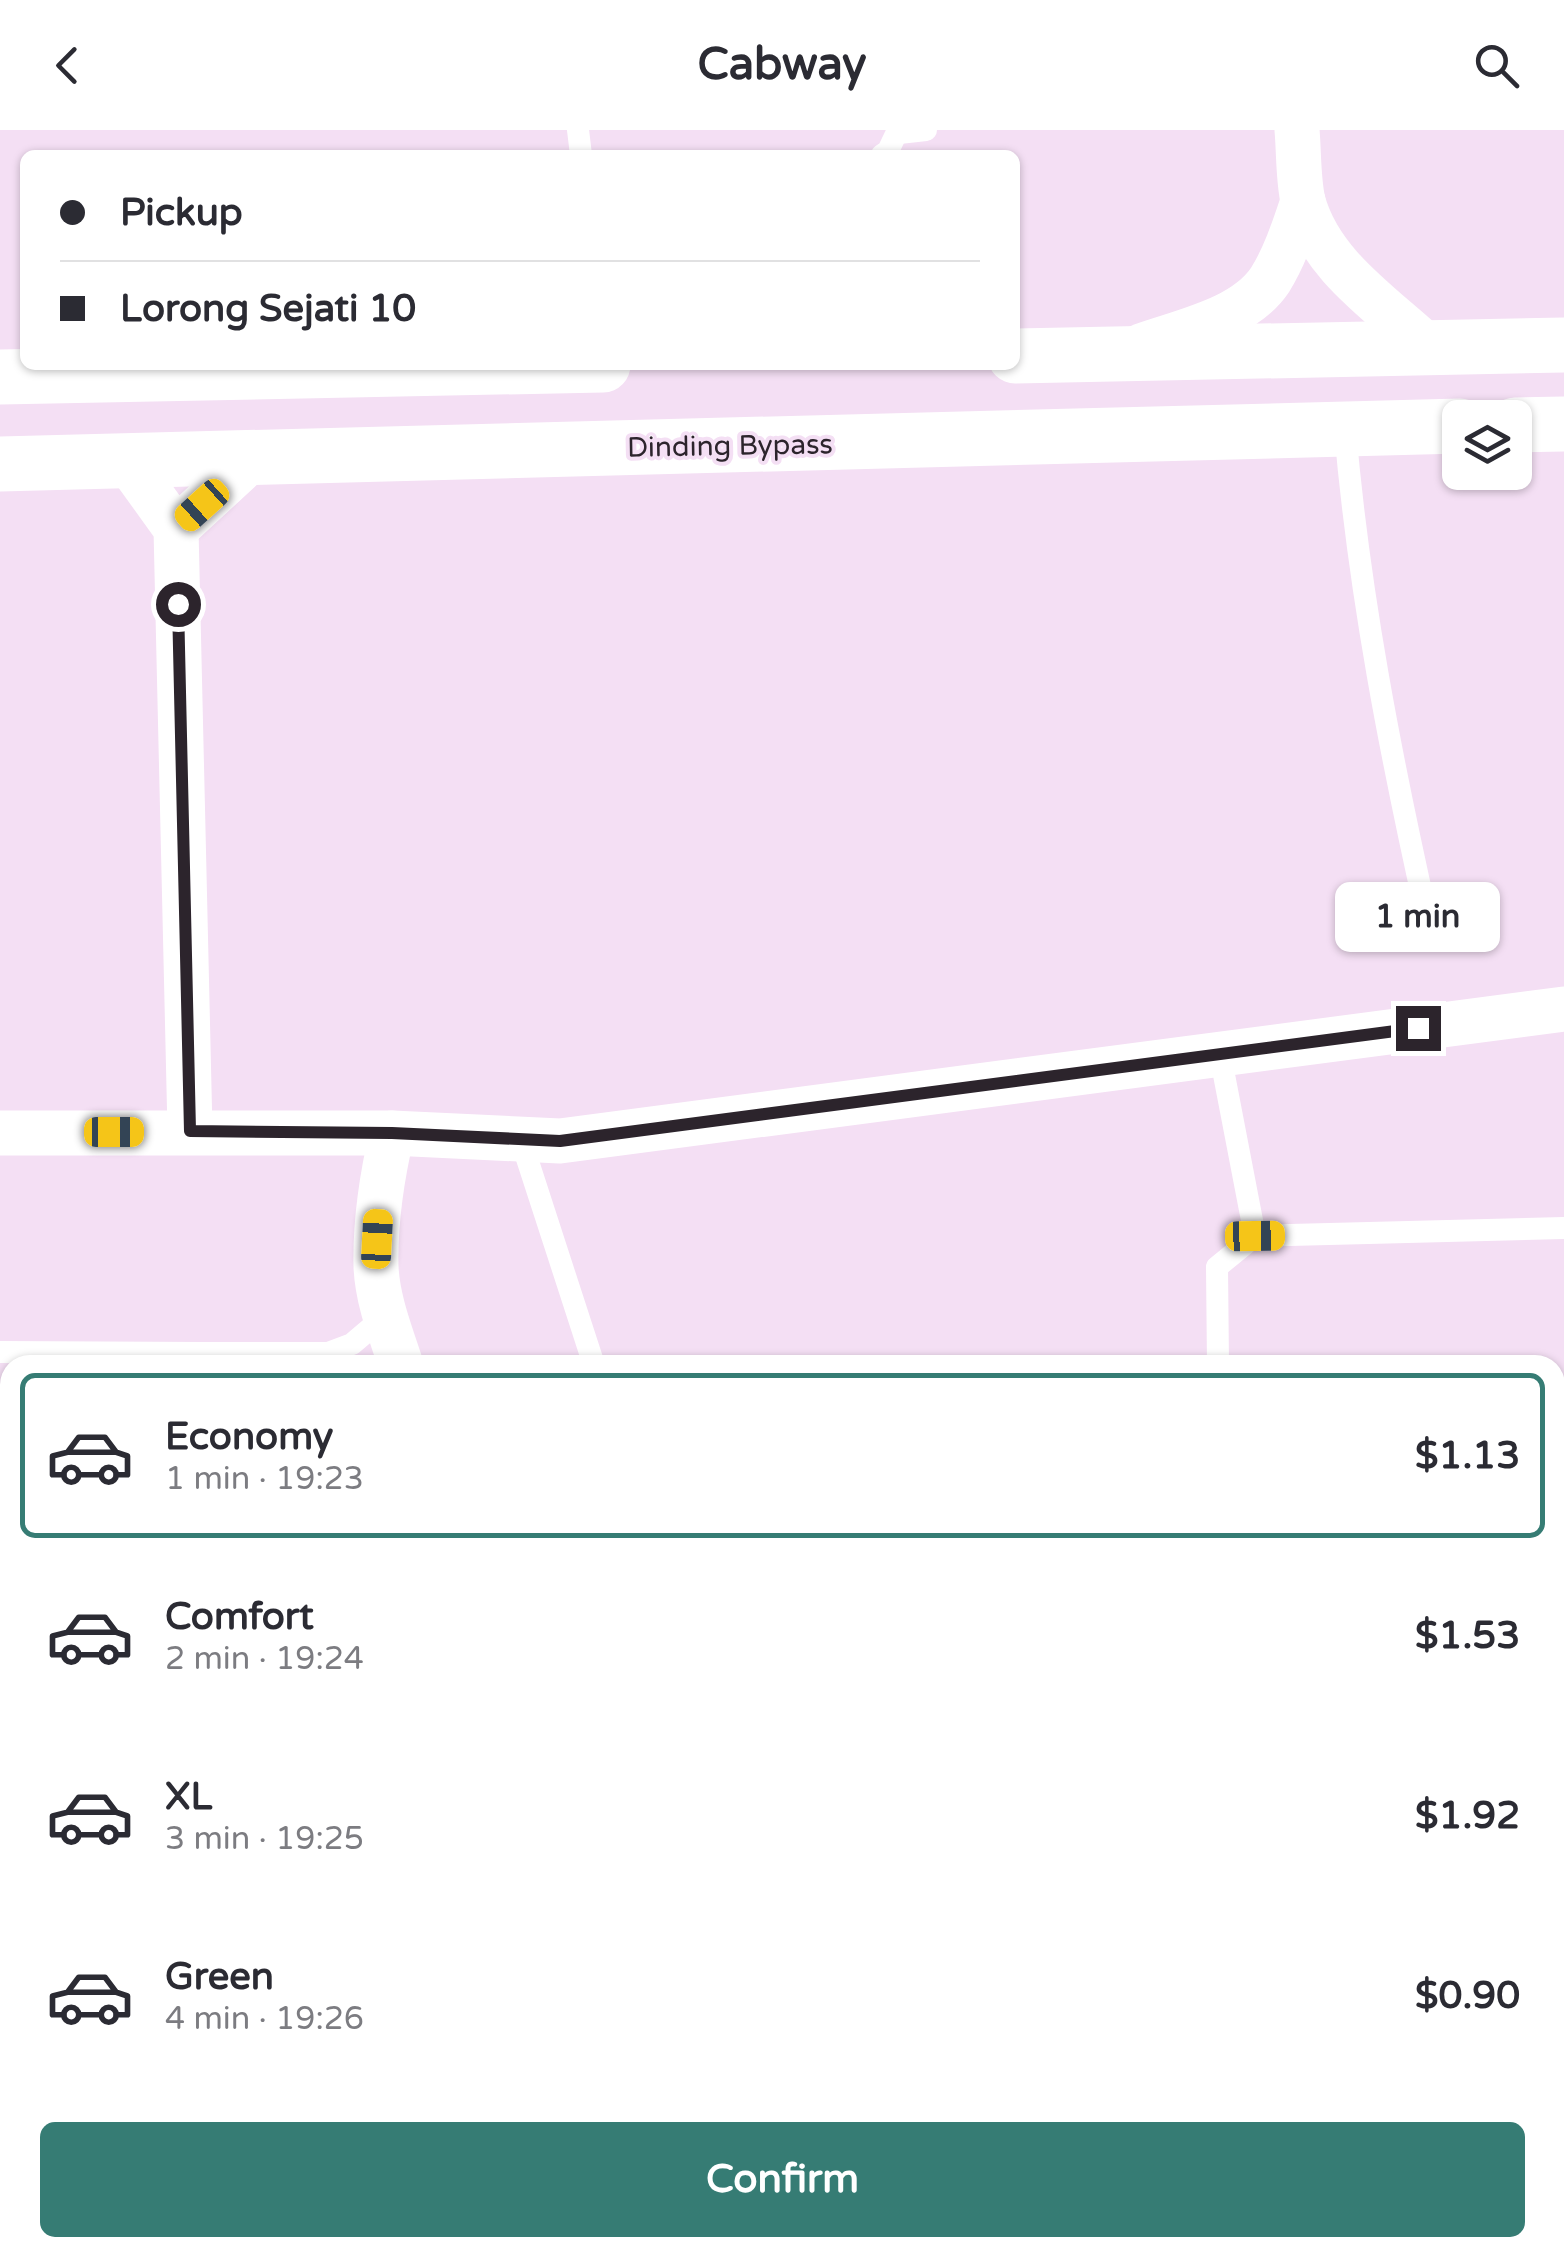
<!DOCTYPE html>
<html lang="en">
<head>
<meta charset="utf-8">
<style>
	body { margin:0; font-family:"Varela Round",sans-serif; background:#f7f7f7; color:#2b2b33; height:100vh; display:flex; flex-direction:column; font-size:38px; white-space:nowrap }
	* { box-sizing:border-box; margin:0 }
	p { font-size:32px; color:#7c7c81 }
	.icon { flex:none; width:55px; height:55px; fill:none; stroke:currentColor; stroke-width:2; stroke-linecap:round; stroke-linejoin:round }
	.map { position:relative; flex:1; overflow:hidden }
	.panel { position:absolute; left:0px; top:1225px; width:1565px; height:902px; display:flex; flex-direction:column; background:#fff; border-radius:30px 30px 0 0; box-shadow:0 2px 8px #0004 }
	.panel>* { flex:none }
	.hud { position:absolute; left:20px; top:20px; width:1000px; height:220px; border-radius:15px; box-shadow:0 2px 8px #0004; display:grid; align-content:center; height:220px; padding:0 40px; background:#fff }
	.buttons { position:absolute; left:1442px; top:270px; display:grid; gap:20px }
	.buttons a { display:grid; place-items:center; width:90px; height:90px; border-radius:15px; background:#fff; box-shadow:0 2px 8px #0004; font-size:50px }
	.end { position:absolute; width:45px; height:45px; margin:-22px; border:12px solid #2c242c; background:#fff; box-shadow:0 0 0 5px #fff }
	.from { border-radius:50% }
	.bubble { position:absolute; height:70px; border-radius:15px; background:#fff; box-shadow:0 2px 8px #0004; font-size:32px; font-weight:800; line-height:70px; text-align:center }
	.car { position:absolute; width:30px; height:60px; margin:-30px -15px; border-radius:12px; box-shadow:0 0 8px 2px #0007; background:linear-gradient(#f5c518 24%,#345 0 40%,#f5c518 0 76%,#345 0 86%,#f5c518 0) }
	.hud b { display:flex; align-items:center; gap:35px; height:95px; font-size:38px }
	.hud b+b { border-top:2px solid #e1e1e2 }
	.hud i { width:25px; height:25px; background:#2b2b33 }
	ul { padding:18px 0 0; list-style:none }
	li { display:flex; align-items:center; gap:30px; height:165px; margin:0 20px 15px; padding:0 20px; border:5px solid transparent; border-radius:15px }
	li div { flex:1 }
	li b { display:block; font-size:38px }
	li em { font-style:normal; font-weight:800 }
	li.selected { border-color:#367c74 }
	li>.icon { width:90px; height:90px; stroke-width:1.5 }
	.primary-button { display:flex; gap:20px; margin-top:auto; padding:20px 40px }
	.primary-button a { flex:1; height:115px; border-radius:15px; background:#367c74; color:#fff; font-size:40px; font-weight:800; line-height:115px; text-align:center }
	header { display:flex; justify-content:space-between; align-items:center; height:130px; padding:0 40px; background:#fff; font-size:45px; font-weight:800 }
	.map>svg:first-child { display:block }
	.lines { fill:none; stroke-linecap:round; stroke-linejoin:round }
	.lane { stroke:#fff; stroke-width:22 }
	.street { stroke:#fff; stroke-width:45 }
	.secondary { stroke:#fff; stroke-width:55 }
	.route { stroke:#2c242c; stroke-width:12 }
	.labels { text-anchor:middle; stroke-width:8; stroke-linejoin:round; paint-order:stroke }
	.street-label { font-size:28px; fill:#2c242c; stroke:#f4dff4 }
</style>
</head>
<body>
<header><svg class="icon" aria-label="back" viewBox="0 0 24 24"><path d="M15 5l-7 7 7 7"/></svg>Cabway<svg class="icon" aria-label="search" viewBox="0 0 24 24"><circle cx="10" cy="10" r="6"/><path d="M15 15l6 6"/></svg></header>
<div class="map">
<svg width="1564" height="2127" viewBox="0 0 1564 2127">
	<rect width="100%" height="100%" fill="#f4dff4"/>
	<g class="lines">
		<!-- lane -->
		<g class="lane">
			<path d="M578,0L581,25"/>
			<path d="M899,3L926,0"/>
			<path d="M882,25L888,21L898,0"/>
			<path d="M1345,299C1359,464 1391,627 1427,788"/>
			<path d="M1220,924L1255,1106"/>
			<path d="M520,1007L594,1235"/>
			<path d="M0,1222L202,1223L206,1235"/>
			<path d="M202,1223H328L352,1214L385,1186"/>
			<path d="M1218,1235L1217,1137L1255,1106L1564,1098"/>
			<path d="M1555,1794L1564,1793"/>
			<path d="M0,1858L10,1855"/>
			<path d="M497,2118L500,2127"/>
			<path d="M887,2118L890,2127"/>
			<path d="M315,2127L341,2118"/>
		</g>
		<!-- street -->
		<g class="street">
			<path d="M1297,0C1299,22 1298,49 1303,71C1320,135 1383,175 1429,218"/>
			<path d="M1141,216C1183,201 1244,189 1270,150C1285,126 1294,98 1303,71"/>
			<path d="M127,331L176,399L190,1001"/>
			<path d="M176,399L254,327"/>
			<path d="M0,1003H392L560,1011L1564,879"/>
			<path d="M392,1003C382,1046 375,1091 376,1136C377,1169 391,1204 401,1235"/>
			<path d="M0,1384H10"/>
			<path d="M0,1673L10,1669"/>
			<path d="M0,2048L10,2044"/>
			<path d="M307,2118L310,2127"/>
			<path d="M682,2118L685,2127"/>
		</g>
		<!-- secondary -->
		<g class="secondary">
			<path d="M1015,226L1564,215"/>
			<path d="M0,247L603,235"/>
			<path d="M1515,295L1564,294"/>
			<path d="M0,334L1460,296"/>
		</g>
	</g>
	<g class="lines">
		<!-- route -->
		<path class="route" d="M178,474L190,1001L392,1003L560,1011L1418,898"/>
	</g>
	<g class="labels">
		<!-- street labels -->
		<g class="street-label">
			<text transform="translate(730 315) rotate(-1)" y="10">Dinding Bypass</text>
		</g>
	</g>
</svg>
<div class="buttons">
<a><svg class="icon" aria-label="layers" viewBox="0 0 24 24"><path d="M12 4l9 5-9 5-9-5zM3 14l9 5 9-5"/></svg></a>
</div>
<i class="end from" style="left:178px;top:474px"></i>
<i class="end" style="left:1418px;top:898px"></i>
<div class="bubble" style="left:1335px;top:752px;width:165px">1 min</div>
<i class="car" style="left:202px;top:375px;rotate:228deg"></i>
<i class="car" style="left:114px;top:1002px;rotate:90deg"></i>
<i class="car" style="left:1255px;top:1106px;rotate:89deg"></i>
<i class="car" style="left:377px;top:1109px;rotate:3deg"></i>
<div class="hud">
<b><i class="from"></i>Pickup</b>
<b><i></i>Lorong Sejati 10</b>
</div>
<section class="panel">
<ul>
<li class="selected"><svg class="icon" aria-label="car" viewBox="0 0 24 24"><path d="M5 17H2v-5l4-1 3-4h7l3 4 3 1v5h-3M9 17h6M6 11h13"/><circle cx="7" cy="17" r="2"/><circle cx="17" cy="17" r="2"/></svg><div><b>Economy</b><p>1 min · 19:23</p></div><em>$1.13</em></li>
<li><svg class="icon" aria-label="car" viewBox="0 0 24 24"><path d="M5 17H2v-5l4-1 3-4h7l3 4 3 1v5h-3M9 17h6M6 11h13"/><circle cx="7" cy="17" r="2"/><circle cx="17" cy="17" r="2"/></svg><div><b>Comfort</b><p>2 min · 19:24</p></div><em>$1.53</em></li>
<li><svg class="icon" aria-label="car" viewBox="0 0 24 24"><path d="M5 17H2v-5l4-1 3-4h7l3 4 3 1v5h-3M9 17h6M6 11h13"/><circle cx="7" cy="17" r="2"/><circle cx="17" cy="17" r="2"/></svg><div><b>XL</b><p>3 min · 19:25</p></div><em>$1.92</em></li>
<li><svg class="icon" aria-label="car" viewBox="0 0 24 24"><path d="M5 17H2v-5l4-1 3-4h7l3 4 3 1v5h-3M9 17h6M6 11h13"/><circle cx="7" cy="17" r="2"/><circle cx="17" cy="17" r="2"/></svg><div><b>Green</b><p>4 min · 19:26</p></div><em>$0.90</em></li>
</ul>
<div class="primary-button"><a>Confirm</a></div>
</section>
</div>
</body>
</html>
